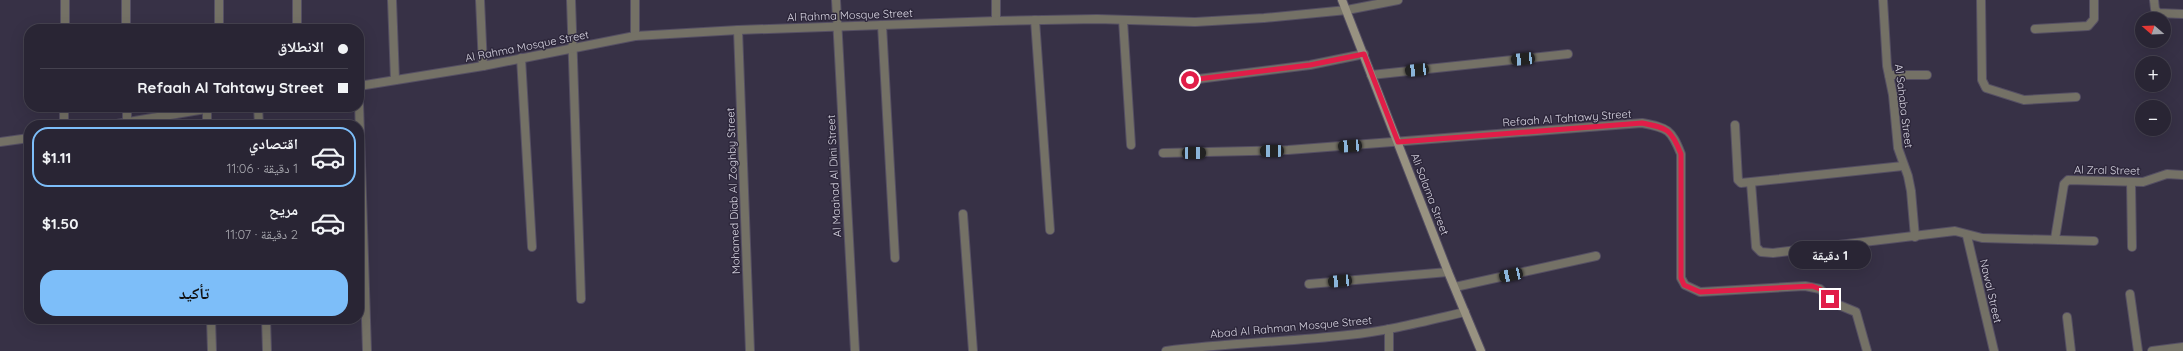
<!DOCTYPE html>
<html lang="ar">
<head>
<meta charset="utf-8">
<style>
	body { margin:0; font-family:Quicksand,"Noto Naskh Arabic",sans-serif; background:#353140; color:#f1f3f6; direction:rtl; height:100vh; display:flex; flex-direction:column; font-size:15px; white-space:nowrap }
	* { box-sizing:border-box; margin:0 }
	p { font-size:13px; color:#a5a5ac }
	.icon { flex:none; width:22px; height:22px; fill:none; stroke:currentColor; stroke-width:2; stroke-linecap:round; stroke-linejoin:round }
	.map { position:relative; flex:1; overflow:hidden; direction:ltr }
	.drawer { position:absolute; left:24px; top:120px; width:340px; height:204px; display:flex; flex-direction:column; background:#292534; border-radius:16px; box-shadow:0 4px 16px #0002,0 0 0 1px #45424f; direction:rtl }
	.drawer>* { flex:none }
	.guide { position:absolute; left:24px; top:24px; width:340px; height:88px; border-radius:16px; box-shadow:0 4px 16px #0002,0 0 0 1px #45424f; direction:rtl; display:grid; align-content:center; height:88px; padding:0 16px; background:#292534 }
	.needle { width:26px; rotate:289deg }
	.controls { position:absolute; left:2135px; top:12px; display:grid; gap:8px }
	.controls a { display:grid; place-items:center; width:36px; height:36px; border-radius:50%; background:#292534; box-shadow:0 4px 16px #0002,0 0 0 1px #45424f; font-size:20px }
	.end { position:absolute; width:18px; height:18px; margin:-9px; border:5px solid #e11d48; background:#fff; box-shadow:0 0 0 2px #fff }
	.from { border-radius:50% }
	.bubble { position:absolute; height:28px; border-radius:14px; background:#292534; box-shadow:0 4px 16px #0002,0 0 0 1px #45424f; font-size:13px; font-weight:700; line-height:28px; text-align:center; direction:rtl }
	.car { position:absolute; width:12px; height:24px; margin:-12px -6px; border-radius:5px; box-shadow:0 0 3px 1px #0007; background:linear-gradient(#222 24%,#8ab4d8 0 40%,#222 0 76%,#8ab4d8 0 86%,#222 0) }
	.guide b { display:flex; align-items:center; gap:14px; height:38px; font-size:15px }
	.guide b+b { border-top:1px solid #45424f }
	.guide i { width:10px; height:10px; background:#f1f3f6 }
	ul { padding:7px 0 0; list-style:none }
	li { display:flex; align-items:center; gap:12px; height:60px; margin:0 8px 6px; padding:0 8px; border:2px solid transparent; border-radius:16px }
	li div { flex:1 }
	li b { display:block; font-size:15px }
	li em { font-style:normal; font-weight:700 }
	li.on { border-color:#7dbef9 }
	li>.icon { width:36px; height:36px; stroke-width:1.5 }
	.action { display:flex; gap:8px; margin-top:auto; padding:8px 16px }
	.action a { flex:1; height:46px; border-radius:16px; background:#7dbef9; color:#111; font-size:16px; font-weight:700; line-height:46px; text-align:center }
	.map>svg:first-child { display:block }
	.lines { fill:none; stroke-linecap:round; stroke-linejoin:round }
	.street-casing { stroke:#554f63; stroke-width:10 }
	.secondary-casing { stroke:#554f63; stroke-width:10 }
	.street { stroke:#747166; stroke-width:8 }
	.secondary { stroke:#989281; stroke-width:8 }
	.route { stroke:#e11d48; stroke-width:5 }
	.labels { text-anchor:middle; stroke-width:3; stroke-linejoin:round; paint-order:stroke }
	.street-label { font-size:11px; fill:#dbd8e5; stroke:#2d273b }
</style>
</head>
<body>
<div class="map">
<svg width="2183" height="351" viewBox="0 0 2183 351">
	<rect width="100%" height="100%" fill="#373146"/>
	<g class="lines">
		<!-- street casing -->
		<g class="street-casing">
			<g id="street">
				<path d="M126,0V29"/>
				<path d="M219,0V29"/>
				<path d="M297,0V29"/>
				<path d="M392,0L395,80"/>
				<path d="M480,0L483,66"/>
				<path d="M571,0L581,299"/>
				<path d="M635,0V36"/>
				<path d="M836,0L855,351"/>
				<path d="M1883,0L1887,66L1893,95L1898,148L1908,176L1911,191L1915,237"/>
				<path d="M1981,0L1982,80L1986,88L2024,100L2076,97"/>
				<path d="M2154,0L2155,9L2158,13L2183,14"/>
				<path d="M1035,20L1050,230"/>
				<path d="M1123,20L1131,145"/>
				<path d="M996,21V0"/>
				<path d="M882,25L895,258"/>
				<path d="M65,29V0"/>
				<path d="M2035,29L2088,26L2094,19V0"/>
				<path d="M738,30L750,351"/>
				<path d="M521,58L532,247"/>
				<path d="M1371,75L1568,54"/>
				<path d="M1889,75H1927"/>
				<path d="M1190,80L1310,65L1364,54"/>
				<path d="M359,86L483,66L635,36L738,30L996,21L1097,19L1195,22L1264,18L1347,10L1398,0"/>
				<path d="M359,103L367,351"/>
				<path d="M127,107V122"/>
				<path d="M258,107L259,125"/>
				<path d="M207,109V125"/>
				<path d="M64,125V107"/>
				<path d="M111,125L217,107"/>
				<path d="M1735,125L1738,180L1741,183L1903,166"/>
				<path d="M0,142L29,138"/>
				<path d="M1163,153L1288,150L1642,123C1668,128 1671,129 1681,154V278L1685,285L1700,292L1805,286L1820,289L1834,303L1856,312L1867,351"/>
				<path d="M2131,182L2132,247"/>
				<path d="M1751,183L1756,247L1761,252L1773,253L1955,231L1982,238L2094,241"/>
				<path d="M963,214L973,351"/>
				<path d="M1967,236L1994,351"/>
				<path d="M2055,239L2064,184L2068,180L2143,182L2167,174L2183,175"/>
				<path d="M1309,284L1448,272"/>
				<path d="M1455,287L1596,256"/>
				<path d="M2130,294L2138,351"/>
				<path d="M2067,317L2071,351"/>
				<path d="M211,319L212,351"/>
				<path d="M266,319L267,351"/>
				<path d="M1389,329V351"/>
				<path d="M1166,351C1226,343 1287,342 1348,335C1388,331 1426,321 1465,312"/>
				<path d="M2152,351L2183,347"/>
			</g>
		</g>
		<!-- secondary casing -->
		<g class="secondary-casing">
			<path id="secondary" d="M1342,0L1448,272L1481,351"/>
		</g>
		<!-- street -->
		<use href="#street" class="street"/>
		<!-- secondary -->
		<use href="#secondary" class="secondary"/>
	</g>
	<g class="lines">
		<!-- route -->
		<path class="route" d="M1190,80L1310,65L1364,54L1398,142L1642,123C1668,128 1671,129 1681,154V278L1684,285L1700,292L1812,286L1820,289L1830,299"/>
	</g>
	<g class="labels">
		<!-- street labels -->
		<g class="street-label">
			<text transform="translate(850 15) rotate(-2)" y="4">Al Rahma Mosque Street</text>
			<text transform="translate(527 46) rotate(-11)" y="4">Al Rahma Mosque Street</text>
			<text transform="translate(1904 106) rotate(83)" y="4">Al Sahaba Street</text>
			<text transform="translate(1567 118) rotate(-4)" y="4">Refaah Al Tahtawy Street</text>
			<text transform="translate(2107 170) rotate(1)" y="4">Al Zral Street</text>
			<text transform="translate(834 176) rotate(-93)" y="4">Al Maahad Al Dini Street</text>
			<text transform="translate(733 191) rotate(-92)" y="4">Mohamed Diab Al Zoghby Street</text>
			<text transform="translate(1430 194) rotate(69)" y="4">Ali Salama Street</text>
			<text transform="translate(1991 291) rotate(77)" y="4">Nawal Street</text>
			<text transform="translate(1291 327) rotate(-5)" y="4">Abad Al Rahman Mosque Street</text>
		</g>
	</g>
</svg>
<div class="controls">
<a><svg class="needle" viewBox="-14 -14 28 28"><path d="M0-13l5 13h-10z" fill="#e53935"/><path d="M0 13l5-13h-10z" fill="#a5a5ac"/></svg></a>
<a>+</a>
<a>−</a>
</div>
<i class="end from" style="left:1190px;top:80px"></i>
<i class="end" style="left:1830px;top:299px"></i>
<div class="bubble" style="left:1789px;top:241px;width:82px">1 دقيقة</div>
<i class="car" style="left:1523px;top:59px;rotate:264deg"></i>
<i class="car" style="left:1417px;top:70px;rotate:264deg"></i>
<i class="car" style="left:1350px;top:146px;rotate:266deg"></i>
<i class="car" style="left:1272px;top:151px;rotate:269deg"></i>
<i class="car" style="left:1194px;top:153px;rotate:89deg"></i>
<i class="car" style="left:1511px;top:275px;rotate:258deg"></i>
<i class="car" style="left:1340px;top:281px;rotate:265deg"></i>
<div class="guide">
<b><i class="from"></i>الانطلاق</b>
<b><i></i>Refaah Al Tahtawy Street</b>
</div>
<section class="drawer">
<ul>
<li class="on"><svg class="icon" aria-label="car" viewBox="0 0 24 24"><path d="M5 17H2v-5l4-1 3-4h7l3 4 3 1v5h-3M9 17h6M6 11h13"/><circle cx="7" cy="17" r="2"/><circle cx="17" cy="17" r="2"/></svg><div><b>اقتصادي</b><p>1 دقيقة · 11:06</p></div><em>$1.11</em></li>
<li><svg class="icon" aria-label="car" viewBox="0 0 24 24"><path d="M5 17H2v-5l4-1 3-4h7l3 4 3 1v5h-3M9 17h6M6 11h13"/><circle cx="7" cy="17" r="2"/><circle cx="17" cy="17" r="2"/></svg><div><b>مريح</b><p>2 دقيقة · 11:07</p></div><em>$1.50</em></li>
</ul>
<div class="action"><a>تأكيد</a></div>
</section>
</div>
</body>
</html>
